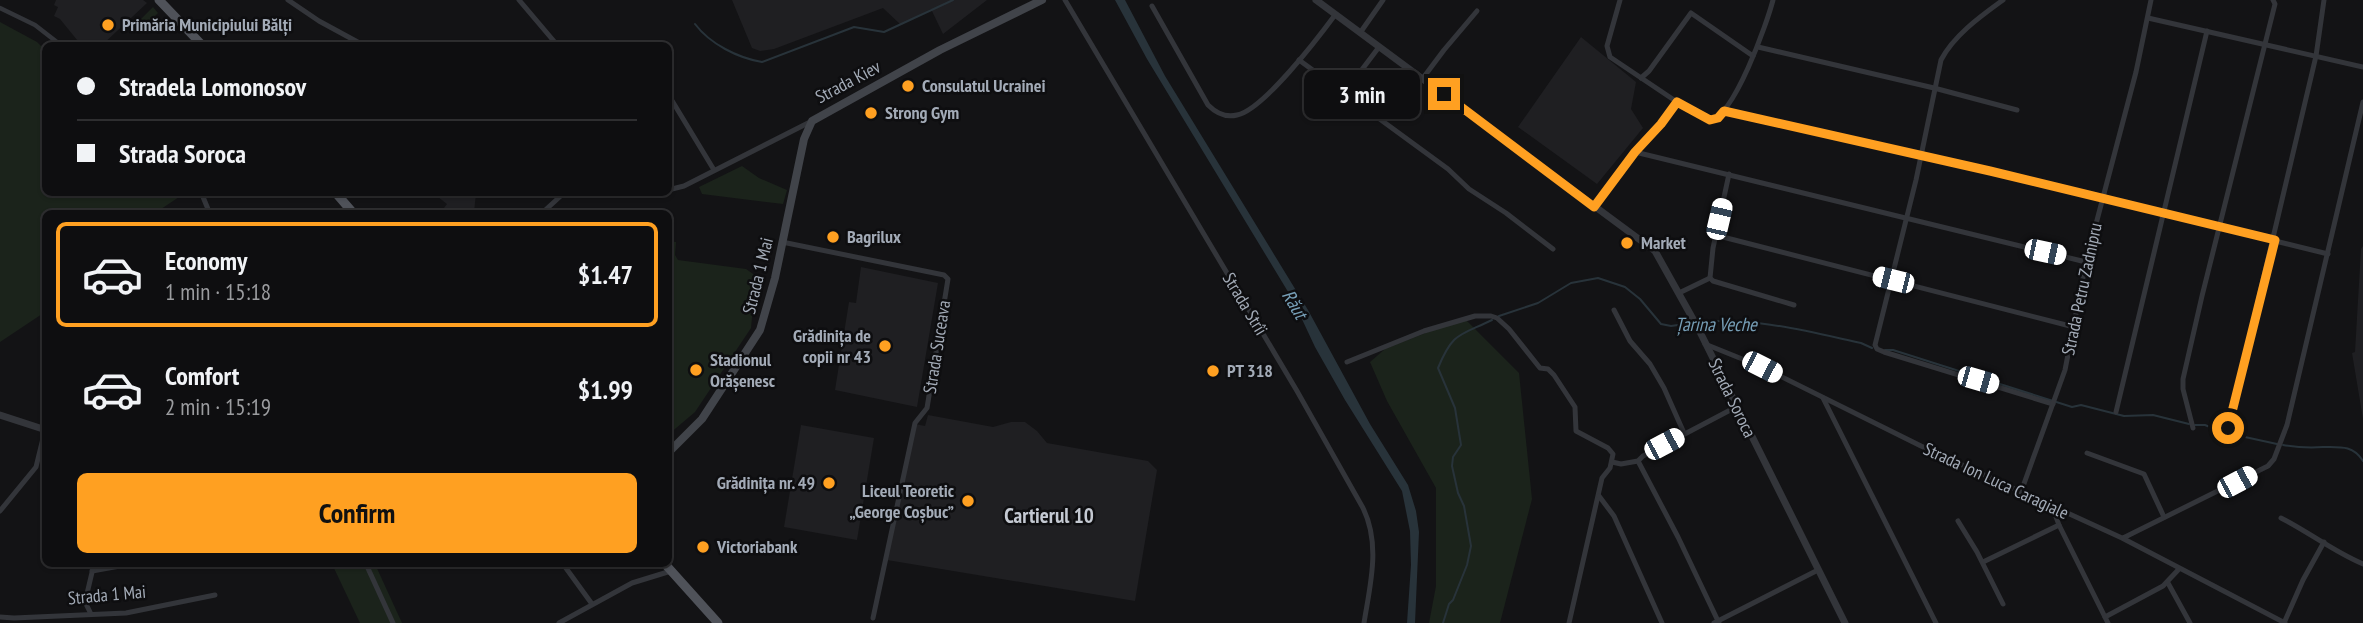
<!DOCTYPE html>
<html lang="en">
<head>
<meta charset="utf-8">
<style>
	body { margin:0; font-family:"PT Sans Narrow",sans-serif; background:#171719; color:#f1f3f6; height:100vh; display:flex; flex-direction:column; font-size:26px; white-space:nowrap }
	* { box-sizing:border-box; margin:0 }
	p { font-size:23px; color:#9b9c9f }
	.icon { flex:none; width:38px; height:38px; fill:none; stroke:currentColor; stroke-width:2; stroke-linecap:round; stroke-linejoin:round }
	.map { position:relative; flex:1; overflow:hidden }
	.details { position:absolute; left:42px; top:210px; width:630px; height:357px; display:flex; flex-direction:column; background:#0e0e10; border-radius:10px; box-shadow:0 2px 5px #0004,0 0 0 2px #2e2e30 }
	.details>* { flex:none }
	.top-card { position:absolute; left:42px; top:42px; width:630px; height:154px; border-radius:10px; box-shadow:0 2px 5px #0004,0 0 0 2px #2e2e30; display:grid; align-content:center; height:154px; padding:0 35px; background:#0e0e10 }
	.end { position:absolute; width:32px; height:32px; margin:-16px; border:9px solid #ffa021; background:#111; box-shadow:0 0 0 4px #111 }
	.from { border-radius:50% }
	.bubble { position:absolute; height:49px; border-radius:10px; background:#0e0e10; box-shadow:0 2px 5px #0004,0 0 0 2px #2e2e30; font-size:23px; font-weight:700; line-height:49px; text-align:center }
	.car { position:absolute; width:21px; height:42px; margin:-21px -10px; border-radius:9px; box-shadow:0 0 5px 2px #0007; background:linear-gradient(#fff 24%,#345 0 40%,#fff 0 76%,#345 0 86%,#fff 0) }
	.top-card b { display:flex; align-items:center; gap:24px; height:66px; font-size:26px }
	.top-card b+b { border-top:2px solid #2e2e30 }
	.top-card i { width:18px; height:18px; background:#f1f3f6 }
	ul { padding:12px 0 0; list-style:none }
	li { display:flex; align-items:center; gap:21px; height:105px; margin:0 14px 10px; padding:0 21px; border:4px solid transparent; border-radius:10px }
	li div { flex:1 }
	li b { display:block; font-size:26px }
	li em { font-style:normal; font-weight:700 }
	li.on { border-color:#ffa021 }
	li>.icon { width:63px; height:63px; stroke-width:1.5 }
	.primary-button { display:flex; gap:14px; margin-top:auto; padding:14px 35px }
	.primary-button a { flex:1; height:80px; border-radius:10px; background:#ffa021; color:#111; font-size:28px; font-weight:700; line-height:80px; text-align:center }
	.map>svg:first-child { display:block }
	.built { fill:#1f1f22 }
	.green { fill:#1b231b }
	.water { fill:#28333a }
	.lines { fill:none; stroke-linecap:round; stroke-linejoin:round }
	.stream { stroke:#28333a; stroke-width:2 }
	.pedestrian { stroke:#33353a; stroke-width:4.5 }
	.minor { stroke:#33353a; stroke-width:5 }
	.tertiary { stroke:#33353a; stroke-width:7 }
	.secondary { stroke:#41444a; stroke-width:8 }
	.primary { stroke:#4f5259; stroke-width:9 }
	.route { stroke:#ffa021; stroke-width:9 }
	.poi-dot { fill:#ffa021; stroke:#0e0e10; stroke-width:2.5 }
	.labels { text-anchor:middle; stroke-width:5; stroke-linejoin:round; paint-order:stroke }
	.poi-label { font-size:18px; font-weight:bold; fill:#a3abb7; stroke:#0e0e10; text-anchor:start }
	.street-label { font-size:18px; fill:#a3abb7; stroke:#0e0e10 }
	.water-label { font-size:19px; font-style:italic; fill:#769eb6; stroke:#0e0e10 }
	.quarter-label { font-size:21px; font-weight:bold; fill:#c4c9d2; stroke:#0e0e10 }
</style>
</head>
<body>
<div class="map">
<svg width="2363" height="623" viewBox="0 0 2363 623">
	<rect width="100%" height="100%" fill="#131315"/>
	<!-- built -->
	<g class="built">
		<path d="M56,0H143L147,3L102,45L82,46L60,19L54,16L58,7L54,5Z"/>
		<path d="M732,0H987L943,34L931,9L901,25L883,8L774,49L760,51L752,48Z"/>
		<path d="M1581,37L1636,82L1631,109L1643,128L1597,184L1518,127Z"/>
		<path d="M433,193H476L474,212L452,213L448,208H444L447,204Z"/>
		<path d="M2363,246V419L2352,353L2355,352L2361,249Z"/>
		<path d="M861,267L938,283L917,407L835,390L849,302L856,303Z"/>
		<path d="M928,415L993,427L1011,422H1025L1037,431L1047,443L1148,461L1157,470L1135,601L887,560L915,424L925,426Z"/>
		<path d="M801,425L874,438L857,540L784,527Z"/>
	</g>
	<!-- green -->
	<g class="green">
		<path d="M153,7L158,13L138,32L133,27Z"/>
		<path d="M0,22L37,42L45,50L46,192L185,193L155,213L46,214L45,312L0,342Z"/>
		<path d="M742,166L759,178L787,190L783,204L702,194L699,187Z"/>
		<path d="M669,241L676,242L675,255L678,260L746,269L756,276L751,328L695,412L669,434Z"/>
		<path d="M1464,318L1519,373L1532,499L1500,623H1429L1436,586V488L1387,401L1370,362L1385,349Z"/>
		<path d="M332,564H375L402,623H360Z"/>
	</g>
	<!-- water -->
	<path class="water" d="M1115,0H1125L1165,76L1308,310L1370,424L1408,485L1416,511L1419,532L1415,623H1407L1411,565L1410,531L1402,491L1345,400L1315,347L1293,300L1147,59Z"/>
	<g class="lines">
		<!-- stream -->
		<g class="stream">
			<path d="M695,24C710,44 738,58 762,62L854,27L884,32L953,0"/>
			<path d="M1499,316L1538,303L1571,283L1598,278L1625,287L1640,299L1661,324L1671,326L1692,323"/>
			<path d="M1698,322C1754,317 1806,331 1861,343L1872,348"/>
			<path d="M1885,350H1893L2072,407L2081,405L2124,416L2153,415L2189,424"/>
			<path d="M2195,425H2205L2222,432L2277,444"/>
			<path d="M2283,445C2295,447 2310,448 2323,447C2340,447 2353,445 2363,461"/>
			<path d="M1443,623L1449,604L1453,600L1467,565L1471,546L1464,506L1458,493L1452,466L1453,457L1461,445L1455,408L1438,368C1453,332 1459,336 1492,320"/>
		</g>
		<!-- pedestrian -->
		<path class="pedestrian" d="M0,8L35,25L62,46"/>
		<!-- minor -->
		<g class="minor">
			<path d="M288,0L319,21L365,46"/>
			<path d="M519,0L558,46"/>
			<path d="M1065,0L1297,391L1363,508C1381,545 1370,585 1364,623"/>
			<path d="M1620,0L1607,46L1610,57L1677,102L1710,120C1734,117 1767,23 1773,0"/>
			<path d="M2003,0C1981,16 1954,35 1941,60L1916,180L1875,345L1877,349L1884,352L2053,404"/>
			<path d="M1152,6L1208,105C1216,113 1225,118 1237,115C1263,110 1318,38 1335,15"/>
			<path d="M2148,18L2363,67"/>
			<path d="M1360,33L1383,0"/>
			<path d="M1758,47L1934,88L2017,110"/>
			<path d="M1299,60L1448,169L1469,189L1506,213L1553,249"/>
			<path d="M1423,78L1444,50L1477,11"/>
			<path d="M1641,78L1649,71L1691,13L1753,56"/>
			<path d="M1345,92L1379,47"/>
			<path d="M668,94L714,170"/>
			<path d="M1724,111L1990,171L2328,254"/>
			<path d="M1635,152L2086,262"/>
			<path d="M1729,174L1713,248L1710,278L1713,281L1794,305"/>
			<path d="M668,190L684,186L812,121"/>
			<path d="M201,192L210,214"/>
			<path d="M1594,207L1635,152L1661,124L1677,102"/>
			<path d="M541,214L565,192"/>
			<path d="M1715,235L2074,327"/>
			<path d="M782,242L944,275L948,279L927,408L915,423L873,618"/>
			<path d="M1679,293L1710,278"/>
			<path d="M1614,310L1630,341L1650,364L1664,388L1684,433"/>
			<path d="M1705,344L1762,367L1921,446L2122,538L2285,623"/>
			<path d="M1347,362L1424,331L1475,316H1491L1497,318L1509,329L1540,368L1548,369L1554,375L1575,407L1576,431L1608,448L1613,454L1610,468L1602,478L1569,623"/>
			<path d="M1823,398L1936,623"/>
			<path d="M2116,412L2207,31"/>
			<path d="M2193,428L2183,389V379L2202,296L2275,4L2273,0"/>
			<path d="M2228,428L2316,56L2324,0"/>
			<path d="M2087,453L2144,474L2164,517"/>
			<path d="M1638,461L1678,537L1719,623"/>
			<path d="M1612,462L1621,464L1638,461L1643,456L1736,407"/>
			<path d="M2021,492L2065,370L2086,262L2136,72L2151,0"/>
			<path d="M1599,496L1614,516L1662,623"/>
			<path d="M2052,506L2059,525L2108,623"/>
			<path d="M0,511L36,467L45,430"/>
			<path d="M2281,518C2309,532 2334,552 2363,564"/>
			<path d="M1958,521L1977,552L2003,604"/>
			<path d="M2123,538L2268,466L2274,459L2287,425L2363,102"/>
			<path d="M1983,562L2059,525"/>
			<path d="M366,564L393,623"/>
			<path d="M563,564L592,604"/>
			<path d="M92,571L131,564"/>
			<path d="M2168,583L2190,623"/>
			<path d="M91,614L85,602L94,564"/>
			<path d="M0,617L14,618L126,613L215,595"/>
			<path d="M2105,617L2163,586L2179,569"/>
			<path d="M559,623L632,583L671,571"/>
			<path d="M1714,623L1818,570"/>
			<path d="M2284,623L2303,580L2324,542"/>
		</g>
		<!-- tertiary -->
		<g class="tertiary">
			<path d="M1316,0L1655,251L1698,328L1845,623"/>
			<path d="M0,415L46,430"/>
		</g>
		<!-- secondary -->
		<path class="secondary" d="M668,453L702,419L760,330L775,278L804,139L812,121L940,50L1042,0"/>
		<!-- primary -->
		<g class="primary">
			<path d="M159,0L203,46"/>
			<path d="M335,192L354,214"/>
			<path d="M665,564L718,623"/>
		</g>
	</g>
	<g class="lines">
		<!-- route -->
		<path class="route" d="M1444,94L1594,207L1635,152L1661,124L1677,102L1710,120L1718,118L1724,111L1990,171L2275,240L2228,428"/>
	</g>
	<!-- markers -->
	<g class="poi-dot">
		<circle cx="108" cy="25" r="7"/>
		<circle cx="908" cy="86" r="7"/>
		<circle cx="871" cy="113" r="7"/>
		<circle cx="833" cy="237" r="7"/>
		<circle cx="1627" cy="243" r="7"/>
		<circle cx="885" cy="346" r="7"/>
		<circle cx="696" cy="370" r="7"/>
		<circle cx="1213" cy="371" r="7"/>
		<circle cx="829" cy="483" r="7"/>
		<circle cx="968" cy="501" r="7"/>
		<circle cx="703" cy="547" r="7"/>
	</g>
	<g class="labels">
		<!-- poi labels -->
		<g class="poi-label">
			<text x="122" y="31">Primăria Municipiului Bălți</text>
			<text x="922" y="92">Consulatul Ucrainei</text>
			<text x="885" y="119">Strong Gym</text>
			<text x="847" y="243">Bagrilux</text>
			<text x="1641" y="249">Market</text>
			<text x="871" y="342" text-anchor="end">Grădinița de<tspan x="871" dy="21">copii nr 43</tspan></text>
			<text x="710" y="366">Stadionul<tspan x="710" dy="21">Orășenesc</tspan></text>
			<text x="1227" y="377">PT 318</text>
			<text x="815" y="489" text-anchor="end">Grădinița nr. 49</text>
			<text x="954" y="497" text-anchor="end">Liceul Teoretic<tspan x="954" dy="21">„George Coșbuc”</tspan></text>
			<text x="717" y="553">Victoriabank</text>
		</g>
		<!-- street labels -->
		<g class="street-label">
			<text transform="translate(848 82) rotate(-28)" y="6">Strada Kiev</text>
			<text transform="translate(758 276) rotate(-76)" y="6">Strada 1 Mai</text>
			<text transform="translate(2082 289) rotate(-78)" y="6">Strada Petru Zadnipru</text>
			<text transform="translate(1245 304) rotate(59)" y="6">Strada Strîi</text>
			<text transform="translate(937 347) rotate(-81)" y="6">Strada Suceava</text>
			<text transform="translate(1732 398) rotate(64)" y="6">Strada Soroca</text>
			<text transform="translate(1996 481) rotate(25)" y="6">Strada Ion Luca Caragiale</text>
			<text transform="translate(107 595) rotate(-5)" y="6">Strada 1 Mai</text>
		</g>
		<!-- water labels -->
		<g class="water-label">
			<text transform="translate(1295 304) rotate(59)" y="7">Răut</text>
			<text x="1716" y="331">Țarina Veche</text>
		</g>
		<!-- quarter labels -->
		<g class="quarter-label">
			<text x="1049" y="523">Cartierul 10</text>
		</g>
	</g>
</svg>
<i class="end from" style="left:2228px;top:428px"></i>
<i class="end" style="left:1444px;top:94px"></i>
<div class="bubble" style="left:1304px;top:70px;width:116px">3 min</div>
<i class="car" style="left:1719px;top:219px;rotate:13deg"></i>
<i class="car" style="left:2045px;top:252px;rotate:102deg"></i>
<i class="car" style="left:1893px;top:280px;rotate:284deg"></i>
<i class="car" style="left:1762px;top:367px;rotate:117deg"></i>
<i class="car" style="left:1978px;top:380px;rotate:106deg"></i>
<i class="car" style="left:1664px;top:444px;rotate:62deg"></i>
<i class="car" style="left:2237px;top:482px;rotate:62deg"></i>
<div class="top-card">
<b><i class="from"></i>Stradela Lomonosov</b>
<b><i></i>Strada Soroca</b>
</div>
<section class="details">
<ul>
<li class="on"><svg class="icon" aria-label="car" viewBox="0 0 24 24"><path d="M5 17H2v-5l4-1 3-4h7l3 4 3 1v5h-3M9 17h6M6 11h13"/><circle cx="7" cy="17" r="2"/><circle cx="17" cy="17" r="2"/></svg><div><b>Economy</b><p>1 min · 15:18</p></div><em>$1.47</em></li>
<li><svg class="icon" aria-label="car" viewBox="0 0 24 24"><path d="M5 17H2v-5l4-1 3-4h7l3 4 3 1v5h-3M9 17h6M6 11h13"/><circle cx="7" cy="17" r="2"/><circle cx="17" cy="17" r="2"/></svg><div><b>Comfort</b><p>2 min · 15:19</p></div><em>$1.99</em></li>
</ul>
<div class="primary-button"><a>Confirm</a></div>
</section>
</div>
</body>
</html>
